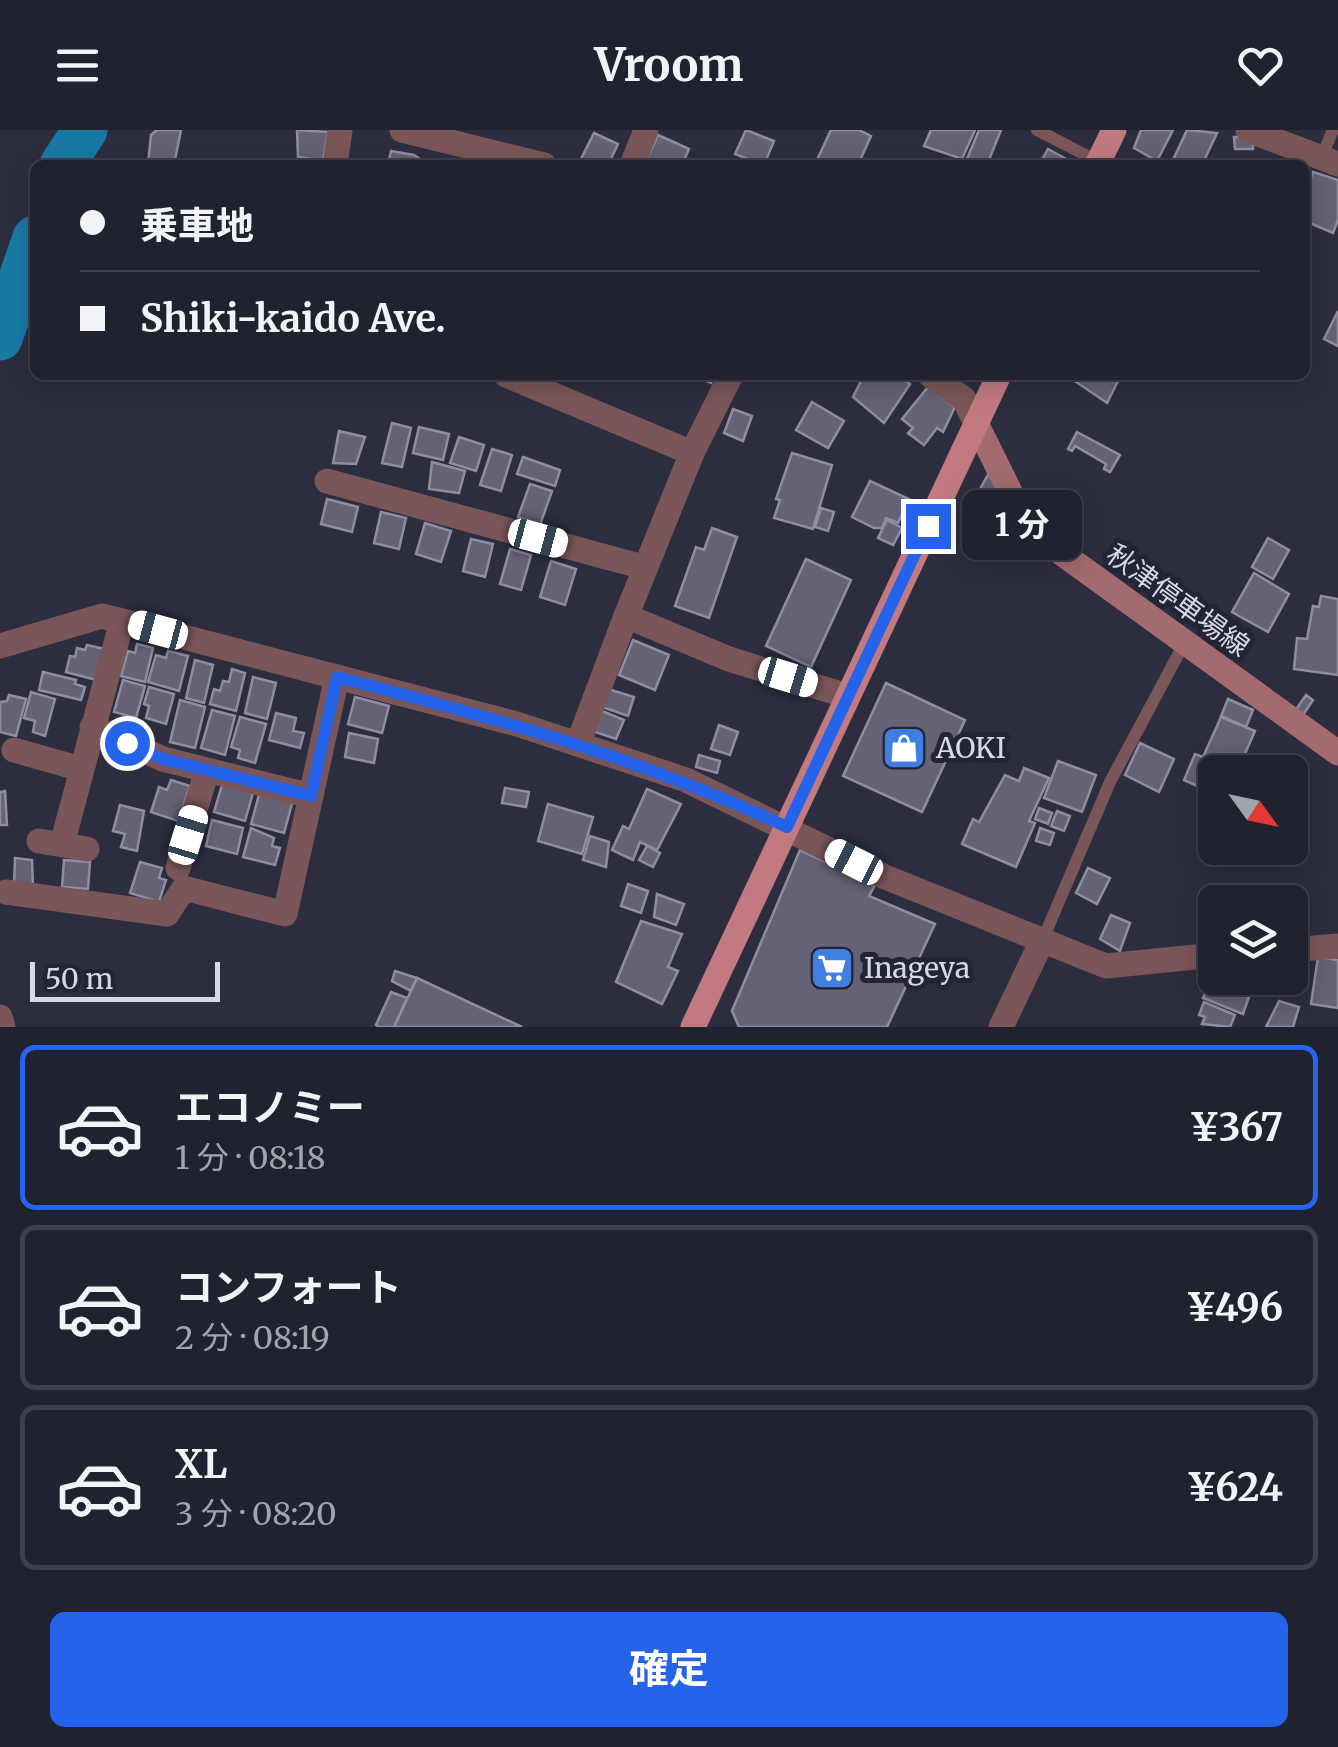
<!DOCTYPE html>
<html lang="ja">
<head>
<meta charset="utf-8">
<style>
	body { margin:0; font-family:Merriweather,"Noto Sans JP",serif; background:#2d2f3c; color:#f1f3f6; height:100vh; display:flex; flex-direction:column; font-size:38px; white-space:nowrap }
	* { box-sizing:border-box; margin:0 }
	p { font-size:32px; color:#a2a4ab }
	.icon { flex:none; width:55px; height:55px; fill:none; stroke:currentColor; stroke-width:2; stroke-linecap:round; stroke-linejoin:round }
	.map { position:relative; height:897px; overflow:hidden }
	.sheet { display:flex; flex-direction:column; background:#212230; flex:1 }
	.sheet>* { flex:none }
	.guide { position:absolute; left:30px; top:30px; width:1280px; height:220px; border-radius:15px; box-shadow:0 5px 25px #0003,0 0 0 2px #3e3f4c; display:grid; align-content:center; height:220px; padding:0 50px; background:#212230 }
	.needle { width:65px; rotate:123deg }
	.buttons { position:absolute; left:1198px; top:625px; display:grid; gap:20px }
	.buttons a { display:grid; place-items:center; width:110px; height:110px; border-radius:15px; background:#212230; box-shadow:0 5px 25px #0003,0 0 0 2px #3e3f4c; font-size:50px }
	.scale { position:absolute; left:30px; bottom:25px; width:190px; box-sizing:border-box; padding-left:10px; border:5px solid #d7d9e5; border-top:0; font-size:28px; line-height:35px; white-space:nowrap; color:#d7d9e5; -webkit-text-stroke:8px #232435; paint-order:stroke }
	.end { position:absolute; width:45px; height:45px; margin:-22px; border:12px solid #2563eb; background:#fff; box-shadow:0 0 0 5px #fff }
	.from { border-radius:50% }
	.bubble { position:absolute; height:70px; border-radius:15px; background:#212230; box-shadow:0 5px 25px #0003,0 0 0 2px #3e3f4c; font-size:32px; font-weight:700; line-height:70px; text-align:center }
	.car { position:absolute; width:30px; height:60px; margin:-30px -15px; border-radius:12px; box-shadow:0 0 8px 2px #0007; background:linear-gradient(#fff 24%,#345 0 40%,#fff 0 76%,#345 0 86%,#fff 0) }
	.guide b { display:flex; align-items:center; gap:35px; height:95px; font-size:38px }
	.guide b+b { border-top:2px solid #3e3f4c }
	.guide i { width:25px; height:25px; background:#f1f3f6 }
	ul { padding:18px 0 0; list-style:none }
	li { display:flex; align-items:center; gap:30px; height:165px; margin:0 20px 15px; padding:0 30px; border:5px solid #3e3f4c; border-radius:15px }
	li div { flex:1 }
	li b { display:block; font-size:38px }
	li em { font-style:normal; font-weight:700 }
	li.selected { border-color:#2563eb }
	li>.icon { width:90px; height:90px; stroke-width:1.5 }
	.action { display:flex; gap:20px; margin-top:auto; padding:20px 50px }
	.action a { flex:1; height:115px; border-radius:15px; background:#2563eb; color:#fff; font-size:40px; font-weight:700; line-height:115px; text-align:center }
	header { display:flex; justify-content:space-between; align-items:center; height:130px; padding:0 50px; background:#212230; font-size:45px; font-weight:700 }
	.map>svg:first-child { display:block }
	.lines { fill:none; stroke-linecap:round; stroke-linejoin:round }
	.river { stroke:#1979a5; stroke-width:45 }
	.building { fill:#656176; stroke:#908da3; stroke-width:2.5 }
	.lane { stroke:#7a5658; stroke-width:12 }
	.street { stroke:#7a5658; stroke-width:25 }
	.secondary { stroke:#a36a6f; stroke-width:25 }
	.primary { stroke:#c27980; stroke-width:25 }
	.route { stroke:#2563eb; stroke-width:12 }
	.labels { text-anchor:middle; stroke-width:10; stroke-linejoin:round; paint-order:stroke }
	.street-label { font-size:28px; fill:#d7d9e5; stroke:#232435 }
	.poi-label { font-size:28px; fill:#d7d9e5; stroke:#232435; text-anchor:start }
</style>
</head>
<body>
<header><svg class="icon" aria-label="menu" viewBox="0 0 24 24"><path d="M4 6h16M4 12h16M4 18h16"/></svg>Vroom<svg class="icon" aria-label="heart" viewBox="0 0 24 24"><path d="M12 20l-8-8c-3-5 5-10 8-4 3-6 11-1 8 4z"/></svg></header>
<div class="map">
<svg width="1338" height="897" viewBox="0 0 1338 897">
	<rect width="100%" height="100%" fill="#2c2e40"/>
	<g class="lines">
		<!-- river -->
		<g class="river">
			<path d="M62,35L85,0"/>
			<path d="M0,208L35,108"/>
		</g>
	</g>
	<!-- building -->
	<g class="building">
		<path d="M157,0H181L174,35L148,34L151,5Z"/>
		<path d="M297,0L328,2L323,31L298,27Z"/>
		<path d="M746,0L774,11L764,35H745L748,29L735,24Z"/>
		<path d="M831,0H859L871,6L858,35L815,34Z"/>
		<path d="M931,0H975L962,29L924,16Z"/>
		<path d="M979,0H1001L987,35L967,29Z"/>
		<path d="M1141,0H1173L1157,31L1134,18Z"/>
		<path d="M1187,0L1217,3L1202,35L1172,32Z"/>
		<path d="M594,3L618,14L608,35L581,29Z"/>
		<path d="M658,5L689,19L682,35H644Z"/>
		<path d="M1234,7H1253V19H1235Z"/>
		<path d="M1048,19L1072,32L1071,35H1039Z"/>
		<path d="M391,21L414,25L420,29L419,35H388Z"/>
		<path d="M1313,42L1338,50V90L1333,103L1305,91V63Z"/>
		<path d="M1338,181V216L1324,209Z"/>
		<path d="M692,245H715L711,253Z"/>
		<path d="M864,245H896L910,254L884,293L853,267Z"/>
		<path d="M1066,245H1110L1119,249L1107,273Z"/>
		<path d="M928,257L955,277L943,302L937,298L924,315L908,303L913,298L902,289Z"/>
		<path d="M812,272L844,291L828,318L796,300Z"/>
		<path d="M733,279L752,286L743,311L724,303Z"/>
		<path d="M392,293L411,298L402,337L382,333Z"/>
		<path d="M419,297L449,304L443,330L413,323Z"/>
		<path d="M339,301L365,307L356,334L333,333Z"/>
		<path d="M1077,302L1120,325L1110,342L1104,339L1106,334L1075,316L1072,321L1068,319Z"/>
		<path d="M459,307L484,315L476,341L450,333Z"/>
		<path d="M492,319L512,325L501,361L480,355Z"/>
		<path d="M792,323L832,335L813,399L774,388L780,370L776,369Z"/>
		<path d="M523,327L560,340L555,356L517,344Z"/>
		<path d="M432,332L465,341L459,363L429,359Z"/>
		<path d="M990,341L1009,380L1004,393L972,374Z"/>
		<path d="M870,351L909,369L898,393L886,388L882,398H874L852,387Z"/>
		<path d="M530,354L552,361L540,395L518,387Z"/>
		<path d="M327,369L358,377L352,402L321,394Z"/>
		<path d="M821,378L834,382L828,401L815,397Z"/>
		<path d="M381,382L406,388L399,419L374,413Z"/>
		<path d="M887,390L902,398L893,415L878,408Z"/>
		<path d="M425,393L451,401L441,432L416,424Z"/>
		<path d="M712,398L737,407L709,488L675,476L696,417L704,420Z"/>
		<path d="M1268,408L1289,420L1273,449L1252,437Z"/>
		<path d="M471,409L493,414L485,447L463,441Z"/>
		<path d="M510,419L531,425L521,460L500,454Z"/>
		<path d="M806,429L851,450L811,537L766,516Z"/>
		<path d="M551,431L576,439L565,475L540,467Z"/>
		<path d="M1254,443L1289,464L1268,502L1232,482Z"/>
		<path d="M1321,466L1338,469V545L1294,539L1297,508L1307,509L1313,476L1319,477Z"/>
		<path d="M633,510L669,525L655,560L619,545Z"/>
		<path d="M137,514L153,518L145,552L121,546L128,521L135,523Z"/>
		<path d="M87,515L104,519L96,550L66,542L70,526L75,527L77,518L85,520Z"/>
		<path d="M168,521L188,526L179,561L148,552L156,525L166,528Z"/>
		<path d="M195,530L213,535L204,573L186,568Z"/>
		<path d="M232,539L245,543L236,581L210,574L214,559L220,561L223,551L229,552Z"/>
		<path d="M43,542L76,550L75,554L85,557L81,570L39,560Z"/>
		<path d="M253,547L276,553L267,589L245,583Z"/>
		<path d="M123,550L145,556L136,588L114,582Z"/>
		<path d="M886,553L965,590L922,682L843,646Z"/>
		<path d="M149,557L174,564L166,594L146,588L149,576L144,574Z"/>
		<path d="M608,559L634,567L628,586L602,577Z"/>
		<path d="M31,562L55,569L45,606L33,602L35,591L24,588Z"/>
		<path d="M9,565L26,569L16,606L0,602V572L7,571Z"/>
		<path d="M1306,565L1313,570L1303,585L1295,581Z"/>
		<path d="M355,567L389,576L382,603L348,594Z"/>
		<path d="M1228,569L1253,580L1246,597L1221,586Z"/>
		<path d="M180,570L205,577L195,618L170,612Z"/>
		<path d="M212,580L235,586L225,625L201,618Z"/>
		<path d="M602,581L624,590L616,609L595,602Z"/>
		<path d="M276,583L296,588L293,601L304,603L300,618L269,610Z"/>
		<path d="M240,587L266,594L255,633L238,628L240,620L231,617Z"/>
		<path d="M1221,587L1255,601L1237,642H1215V664L1184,650L1195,624L1203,627Z"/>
		<path d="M719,595L738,602L730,625L711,619Z"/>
		<path d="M349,603L378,609L374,633L345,627Z"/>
		<path d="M1140,613L1174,629L1159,662L1125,645Z"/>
		<path d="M699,625L720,631L717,643L696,637Z"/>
		<path d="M1058,631L1096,645L1082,682L1044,668Z"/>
		<path d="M1024,638L1049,648L1029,691L1035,693L1016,737L962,714L973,689L979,692L1005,645L1019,651Z"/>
		<path d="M171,650L190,656L178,691L151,682L159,657L167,660Z"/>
		<path d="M222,655L253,663L245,691L214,682Z"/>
		<path d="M505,658L529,662L526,677L502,673Z"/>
		<path d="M647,659L681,674L657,720L640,712L633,730L612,720L623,696L629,699Z"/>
		<path d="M5,661L7,695H0V662Z"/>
		<path d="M260,661L293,670L284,703L251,694Z"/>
		<path d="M1207,670L1215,674V691L1200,683Z"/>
		<path d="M548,674L593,687L582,724L538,711Z"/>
		<path d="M120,675L144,681L137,721L121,717L125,704L113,701Z"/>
		<path d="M1039,678L1052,683L1048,694L1035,689Z"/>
		<path d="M1057,681L1070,686L1064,701L1051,696Z"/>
		<path d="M212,690L243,698L237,724L206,716Z"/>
		<path d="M251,698L274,708L272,716L280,718L275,735L243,727Z"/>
		<path d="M1040,698L1054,703L1050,715L1036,711Z"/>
		<path d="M590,706L609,712L606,737L583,730Z"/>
		<path d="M647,716L660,723L653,737L639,730Z"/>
		<path d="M800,720L875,755L869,766L935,794L887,897H739L732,881Z"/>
		<path d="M15,728L32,730L33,756L14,754Z"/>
		<path d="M64,730L90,732L88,759L62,757Z"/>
		<path d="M140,732L162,738L159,748L166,750L159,772L130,763Z"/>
		<path d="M1088,738L1110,748L1097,774L1076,763Z"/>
		<path d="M628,754L648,761L641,783L621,776Z"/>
		<path d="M657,764L684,774L676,795L654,787Z"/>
		<path d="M1111,785L1130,793L1120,821L1100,809Z"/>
		<path d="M641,791L682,804L668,837L678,841L662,874L616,852Z"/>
		<path d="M1318,827L1338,830V878L1311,874Z"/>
		<path d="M395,841L417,848L411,861L392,851Z"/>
		<path d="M417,848L522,897H394Z"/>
		<path d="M1217,848H1255L1248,864Z"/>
		<path d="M1209,854L1249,867L1243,884L1203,868Z"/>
		<path d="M391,862L407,868L394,897H380L376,895Z"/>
		<path d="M1279,871L1299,877L1293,897H1266Z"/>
		<path d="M1204,872L1235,885L1230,897L1202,894L1205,887L1199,885Z"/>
	</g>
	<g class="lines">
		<!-- lane -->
		<g class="lane">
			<path d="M1037,0L1099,32"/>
			<path d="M1321,28L1333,0"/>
			<path d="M1043,809L1110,652L1186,510"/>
		</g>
		<!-- street -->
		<g class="street">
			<path d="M402,0L544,35"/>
			<path d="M1248,0L1338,34"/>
			<path d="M335,35L340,0"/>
			<path d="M632,35L646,0"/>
			<path d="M506,245L692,323"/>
			<path d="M731,245L692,323L626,486L729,529L847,566"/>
			<path d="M930,245L964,269L976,293"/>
			<path d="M327,351L643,437"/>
			<path d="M0,516L102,486L122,491L517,594L686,650L885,747L1106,836L1215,825"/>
			<path d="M92,597L163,629L311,666"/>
			<path d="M578,614L626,486"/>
			<path d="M14,620L81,639"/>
			<path d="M39,711L87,719"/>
			<path d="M62,714L122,491"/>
			<path d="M178,738L207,640"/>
			<path d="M6,762L167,784L184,758L285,784L337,547"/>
			<path d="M1290,820L1338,816"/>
			<path d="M0,887L3,897"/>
			<path d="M1001,897L1043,809"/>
		</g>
		<!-- secondary -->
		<path class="secondary" d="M976,293L1025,392L1042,409L1338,623"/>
		<!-- primary -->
		<g class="primary">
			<path d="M1097,35L1114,0"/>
			<path d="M693,897L999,245"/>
		</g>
	</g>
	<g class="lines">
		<!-- route -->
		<path class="route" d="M127,613L163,629L311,666L337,547C494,588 639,627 787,697L928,396"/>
	</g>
	<!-- icons -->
	<defs>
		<g id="shop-square" transform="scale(2.25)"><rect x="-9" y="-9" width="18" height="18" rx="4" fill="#3f7fe0" stroke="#232435"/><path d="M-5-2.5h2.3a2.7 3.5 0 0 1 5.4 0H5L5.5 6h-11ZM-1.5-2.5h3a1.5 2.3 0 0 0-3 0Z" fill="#fff"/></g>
		<g id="supermarket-square" transform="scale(2.25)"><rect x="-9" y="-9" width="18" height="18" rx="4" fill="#3f7fe0" stroke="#232435"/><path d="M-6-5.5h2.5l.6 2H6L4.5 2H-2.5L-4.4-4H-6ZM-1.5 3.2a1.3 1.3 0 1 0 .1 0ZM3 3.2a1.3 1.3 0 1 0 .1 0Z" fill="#fff"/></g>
	</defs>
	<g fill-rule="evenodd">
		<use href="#shop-square" x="904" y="618"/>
		<use href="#supermarket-square" x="832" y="838"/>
	</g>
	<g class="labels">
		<!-- street labels -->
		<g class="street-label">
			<text transform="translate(1178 470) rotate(36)" y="10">秋津停車場線</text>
		</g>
		<!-- poi labels -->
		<g class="poi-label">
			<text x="936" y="628">AOKI</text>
			<text x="864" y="848">Inageya</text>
		</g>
	</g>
</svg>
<div class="buttons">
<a><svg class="needle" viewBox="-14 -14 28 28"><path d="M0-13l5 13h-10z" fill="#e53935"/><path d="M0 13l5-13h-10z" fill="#a2a4ab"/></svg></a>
<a><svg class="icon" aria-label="layers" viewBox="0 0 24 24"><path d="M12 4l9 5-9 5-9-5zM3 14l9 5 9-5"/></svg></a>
</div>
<div class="scale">50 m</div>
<i class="end from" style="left:127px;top:613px"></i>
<i class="end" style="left:928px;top:396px"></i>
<div class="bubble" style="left:962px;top:360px;width:120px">1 分</div>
<i class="car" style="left:538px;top:408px;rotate:105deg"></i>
<i class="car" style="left:158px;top:500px;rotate:285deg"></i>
<i class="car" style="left:788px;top:547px;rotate:107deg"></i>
<i class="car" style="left:188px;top:705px;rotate:17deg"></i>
<i class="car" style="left:854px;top:732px;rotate:297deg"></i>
<div class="guide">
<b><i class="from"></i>乗車地</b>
<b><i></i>Shiki-kaido Ave.</b>
</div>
</div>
<section class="sheet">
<ul>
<li class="selected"><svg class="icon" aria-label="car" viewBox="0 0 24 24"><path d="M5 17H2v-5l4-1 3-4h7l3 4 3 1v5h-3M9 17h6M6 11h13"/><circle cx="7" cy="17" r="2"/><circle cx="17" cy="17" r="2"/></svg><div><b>エコノミー</b><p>1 分 · 08:18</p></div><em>¥367</em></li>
<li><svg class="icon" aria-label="car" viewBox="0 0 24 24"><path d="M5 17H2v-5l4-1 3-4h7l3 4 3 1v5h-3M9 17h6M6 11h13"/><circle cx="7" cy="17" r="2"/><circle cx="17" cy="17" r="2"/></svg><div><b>コンフォート</b><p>2 分 · 08:19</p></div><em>¥496</em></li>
<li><svg class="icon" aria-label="car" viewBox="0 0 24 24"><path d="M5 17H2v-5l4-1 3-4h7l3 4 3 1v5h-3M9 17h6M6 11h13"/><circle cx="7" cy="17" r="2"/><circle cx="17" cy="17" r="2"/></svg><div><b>XL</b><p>3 分 · 08:20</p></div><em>¥624</em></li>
</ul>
<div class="action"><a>確定</a></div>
</section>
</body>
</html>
